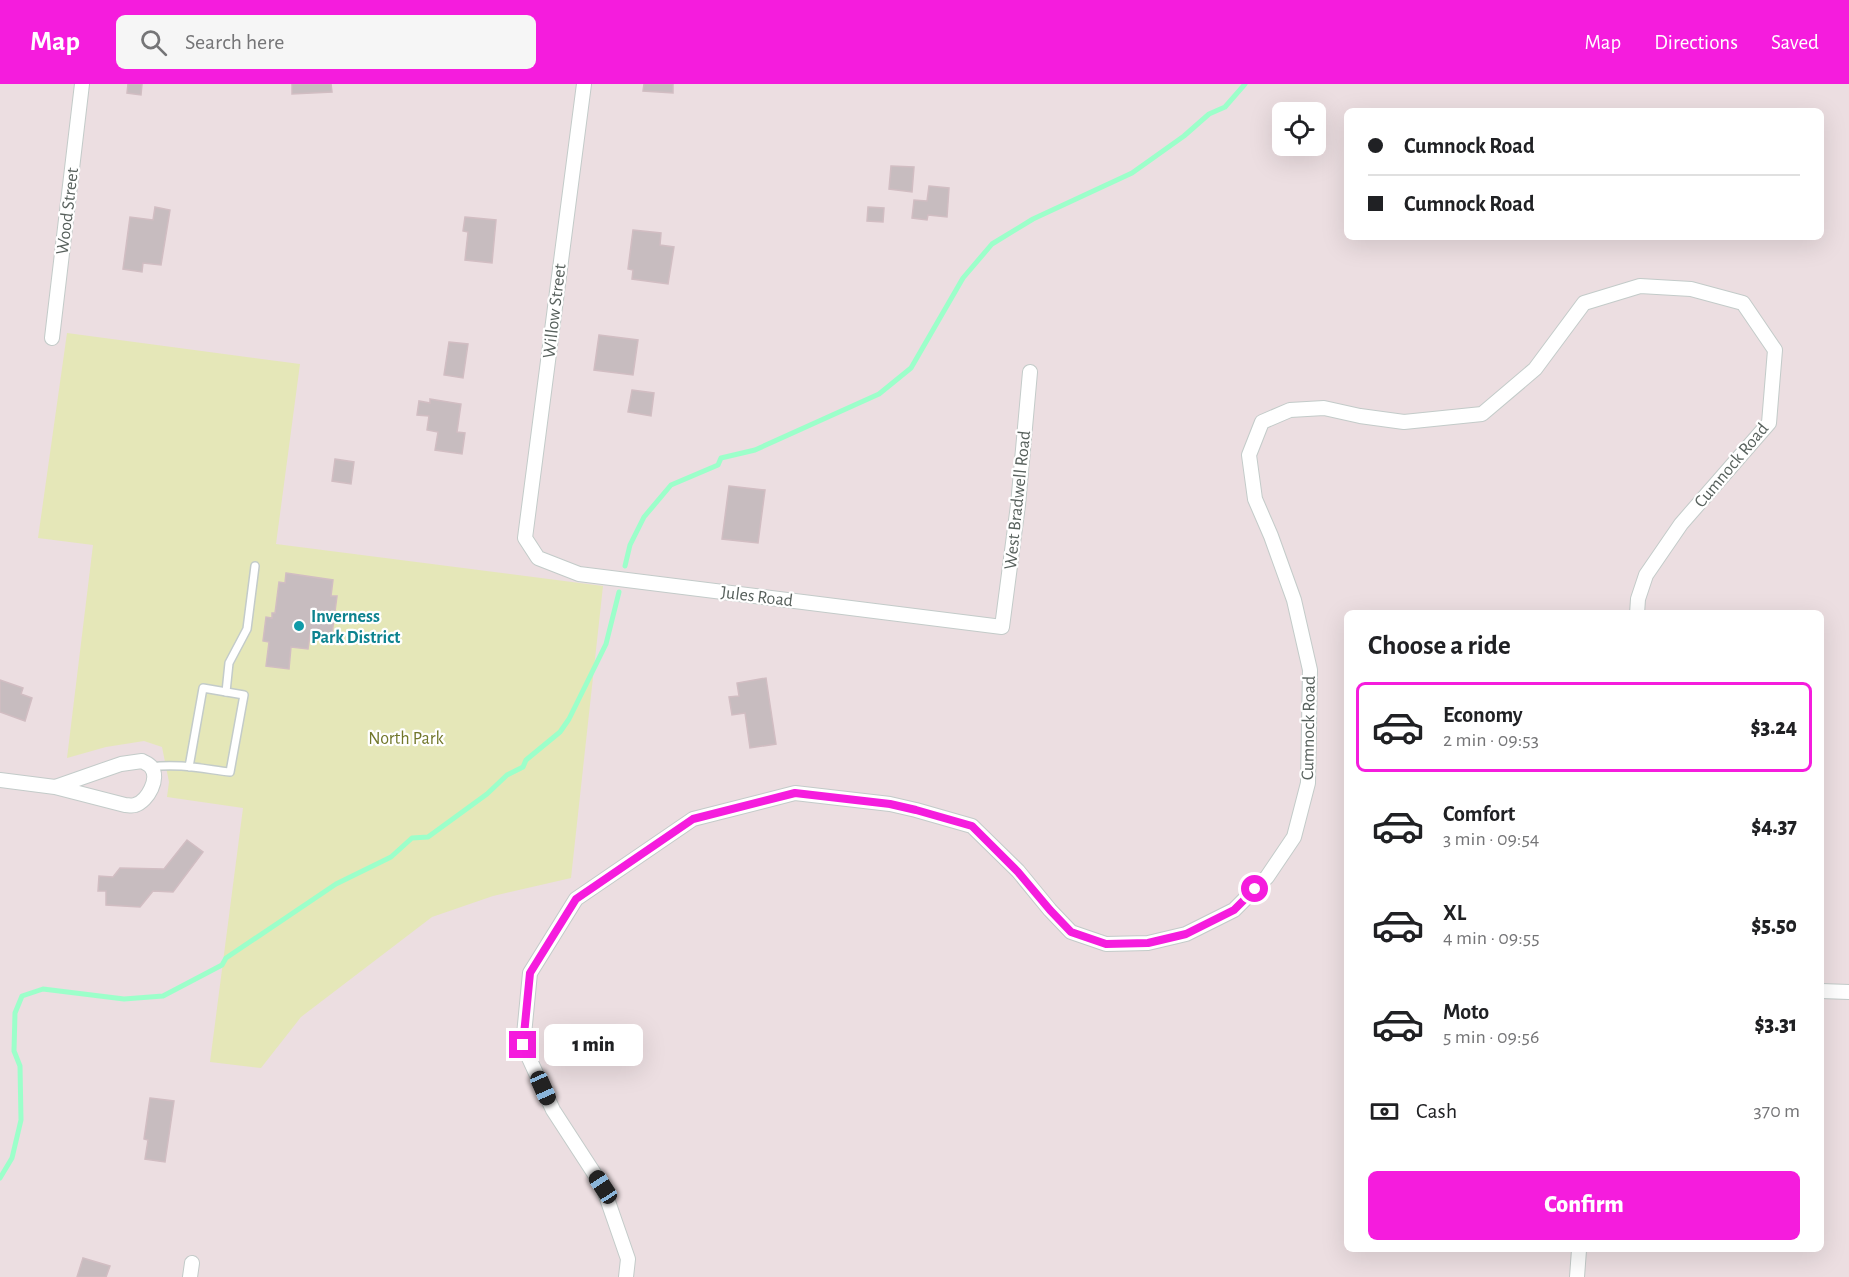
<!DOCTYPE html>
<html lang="en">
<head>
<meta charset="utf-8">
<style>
	body { margin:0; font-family:"Alegreya Sans",sans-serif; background:#f6f6f6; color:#202124; height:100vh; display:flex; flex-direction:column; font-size:22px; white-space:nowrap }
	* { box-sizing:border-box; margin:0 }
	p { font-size:20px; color:#757577 }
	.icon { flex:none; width:33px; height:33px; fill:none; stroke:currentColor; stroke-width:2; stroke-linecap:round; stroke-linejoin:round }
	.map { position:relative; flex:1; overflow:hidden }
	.drawer { position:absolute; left:1344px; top:526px; width:480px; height:642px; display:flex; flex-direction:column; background:#fff; border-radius:9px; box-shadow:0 6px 24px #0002 }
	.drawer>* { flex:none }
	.banner { position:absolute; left:1344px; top:24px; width:480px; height:132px; border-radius:9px; box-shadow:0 6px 24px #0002; display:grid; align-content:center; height:132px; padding:0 24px; background:#fff }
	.buttons { position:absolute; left:1272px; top:18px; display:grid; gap:12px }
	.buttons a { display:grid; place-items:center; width:54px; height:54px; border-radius:9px; background:#fff; box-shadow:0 6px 24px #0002; font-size:30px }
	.end { position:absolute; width:27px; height:27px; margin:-14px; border:8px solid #f51cdd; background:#fff; box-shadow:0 0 0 3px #fff }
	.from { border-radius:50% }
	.bubble { position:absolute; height:42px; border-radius:9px; background:#fff; box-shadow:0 6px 24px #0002; font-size:20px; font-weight:800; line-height:42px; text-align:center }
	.car { position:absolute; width:18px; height:36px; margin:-18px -9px; border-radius:8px; box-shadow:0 0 4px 2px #0007; background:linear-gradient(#222 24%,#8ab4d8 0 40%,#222 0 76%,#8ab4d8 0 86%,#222 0) }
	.banner b { display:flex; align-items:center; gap:21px; height:57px; font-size:22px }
	.banner b+b { border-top:2px solid #e0e0e0 }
	.banner i { width:15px; height:15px; background:#202124 }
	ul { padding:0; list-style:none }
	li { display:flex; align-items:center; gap:18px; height:90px; margin:0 12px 9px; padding:0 12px; border:3px solid transparent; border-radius:9px }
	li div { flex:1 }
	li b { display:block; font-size:22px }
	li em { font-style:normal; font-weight:800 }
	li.on { border-color:#f51cdd }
	li>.icon { width:54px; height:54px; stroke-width:1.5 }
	h2 { padding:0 24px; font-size:27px; line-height:72px }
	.pay { display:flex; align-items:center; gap:15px; height:66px; padding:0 24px; font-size:22px }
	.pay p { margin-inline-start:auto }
	.action { display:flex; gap:12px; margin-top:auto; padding:12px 24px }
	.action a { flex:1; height:69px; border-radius:9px; background:#f51cdd; color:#fff; font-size:24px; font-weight:800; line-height:69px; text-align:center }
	header { display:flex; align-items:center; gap:36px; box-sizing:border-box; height:84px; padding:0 30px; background:#f51cdd; color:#fff }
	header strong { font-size:28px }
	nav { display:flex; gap:33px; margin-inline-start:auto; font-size:21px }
	.search { width:420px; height:54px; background:#f6f6f6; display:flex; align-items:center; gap:15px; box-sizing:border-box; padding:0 21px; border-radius:9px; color:#757577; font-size:22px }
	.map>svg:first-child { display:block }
	.green { fill:#e5e7b8 }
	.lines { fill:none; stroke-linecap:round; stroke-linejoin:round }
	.stream { stroke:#9cffca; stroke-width:5 }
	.building { fill:#c7bcbf; stroke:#d1bdc2; stroke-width:1.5 }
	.lane-casing { stroke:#c3cbc9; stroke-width:10 }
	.street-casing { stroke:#c3cbc9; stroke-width:16 }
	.lane { stroke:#fff; stroke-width:7 }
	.street { stroke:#fff; stroke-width:14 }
	.route { stroke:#f51cdd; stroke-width:8 }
	.culture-dot { fill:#0f9aa8; stroke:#fff; stroke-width:2 }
	.labels { text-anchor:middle; stroke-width:4.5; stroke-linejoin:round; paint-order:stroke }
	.street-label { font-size:18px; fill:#58615d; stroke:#fff }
	.culture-label { font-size:18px; font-weight:bold; fill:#0d838f; stroke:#fff; text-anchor:start }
	.park-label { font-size:18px; fill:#71772a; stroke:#fff }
</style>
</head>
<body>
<header>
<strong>Map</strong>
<div class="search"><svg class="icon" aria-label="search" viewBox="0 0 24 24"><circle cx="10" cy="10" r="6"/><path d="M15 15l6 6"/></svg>Search here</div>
<nav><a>Map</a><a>Directions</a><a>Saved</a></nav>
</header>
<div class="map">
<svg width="1849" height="1193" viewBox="0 0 1849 1193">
	<rect width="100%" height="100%" fill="#ecdee1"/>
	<!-- green -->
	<path class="green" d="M67,249L300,280L276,460L603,502L571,794L493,812L432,833L301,933L261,984L210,978L243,724L167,713L169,698L162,663L144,657L106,663L67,674L93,461L38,454Z"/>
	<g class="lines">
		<!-- stream -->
		<g class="stream">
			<path d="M625,482L630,461L644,433L671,401L718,381L721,374L755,366L879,310L911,284L963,194L992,160L1033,135L1132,89L1184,52L1209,30L1225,23L1245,0"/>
			<path d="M0,1094L12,1074L21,1036L20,982L14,967L15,929L22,912L43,905L124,915L163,912L222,881L226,874L336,800L391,773L412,754L428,753L487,710L507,691L523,683L526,676L560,648L569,635L606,560L619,508"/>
		</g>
	</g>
	<!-- building -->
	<g class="building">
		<path d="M128,0H142L141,11L127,9Z"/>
		<path d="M292,0H331L332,8L292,10Z"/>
		<path d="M644,0H673V9L643,7Z"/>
		<path d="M891,82L914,83L912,108L889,105Z"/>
		<path d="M929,102L949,104L947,133L928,131L927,136L912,134L914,116L927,117Z"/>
		<path d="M155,123L170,126L161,181L143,179L142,188L123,185L130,133L153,136Z"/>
		<path d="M868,123L884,124L883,138L867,137Z"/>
		<path d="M465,133L496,136L492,179L465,176L468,148L463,147Z"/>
		<path d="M633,146L661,149L660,161L674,163L668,200L632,195L633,186L628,185Z"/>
		<path d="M599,251L638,256L633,291L594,286Z"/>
		<path d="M449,258L468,260L463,294L444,291Z"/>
		<path d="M632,306L654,309L651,332L628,328Z"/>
		<path d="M430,315L461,320L457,348L465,349L462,370L435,366L438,348L427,346L429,332L417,331L419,317L430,319Z"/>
		<path d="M335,375L354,378L351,400L332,397Z"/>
		<path d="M729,402L765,406L758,459L722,455Z"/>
		<path d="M286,489L333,496L331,512H337L332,550H326L325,553L310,551L308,565L291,563L289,585L266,582L269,558L263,557L266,533L272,534V529H275L279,498L285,499Z"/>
		<path d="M766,594L776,660L750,664L745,629L732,631L729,613L739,612L737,599Z"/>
		<path d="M0,596L23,604L21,610L32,614L25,637L0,628Z"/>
		<path d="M187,756L203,768L173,808L153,807L140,823L106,821V807H98L99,792L113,793L120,784L164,785Z"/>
		<path d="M150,1014L174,1017L165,1078L145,1075L148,1056L144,1055Z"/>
		<path d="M83,1174L110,1182L106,1193H77Z"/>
	</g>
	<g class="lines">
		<!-- lane casing -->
		<g class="lane-casing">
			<g id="lane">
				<path d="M226,608L229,579L247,545L255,482"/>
				<path d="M151,683C177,679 204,685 230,688L244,611L203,604L189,683"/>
			</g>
		</g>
		<!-- street casing -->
		<g class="street-casing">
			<g id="street">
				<path d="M584,0L525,454L538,474L579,490L1002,543L1018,421L1030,288"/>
				<path d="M52,254L82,0"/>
				<path d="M0,696L55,703L125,721C128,721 132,722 135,721C148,717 160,694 151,683C149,680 145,679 142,677L121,680L55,703"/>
				<path d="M1821,907L1849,908"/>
				<path d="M190,1193L192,1179"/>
				<path d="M626,1193L628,1175L603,1103L553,1026L523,961L530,889L576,815L693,735L795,709L890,720L916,726L972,742L1018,787L1050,826L1071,848L1106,860L1148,859L1186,850L1234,826L1267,793L1294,753L1308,699L1310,586L1294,516L1271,452L1255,415L1249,371L1262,338L1290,326L1324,324L1360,332L1404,338L1482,330L1535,285L1584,219L1640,202L1691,205L1743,219L1775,266L1769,339L1681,440L1646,491L1638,515L1637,530"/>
				<path d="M1577,1193L1579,1166"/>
			</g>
		</g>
		<!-- lane -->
		<use href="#lane" class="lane"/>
		<!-- street -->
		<use href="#street" class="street"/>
	</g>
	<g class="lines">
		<!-- route -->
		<path class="route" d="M523,961L530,889L576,815L693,735L795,709L890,720L916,726L972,742L1018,788L1050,826L1071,848L1106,860L1148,859L1186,850L1234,826L1255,805"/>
	</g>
	<!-- markers -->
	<circle class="culture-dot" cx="299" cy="542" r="6"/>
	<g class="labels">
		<!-- street labels -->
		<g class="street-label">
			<text transform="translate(67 127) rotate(-83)" y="6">Wood Street</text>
			<text transform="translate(554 227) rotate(-83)" y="6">Willow Street</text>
			<text transform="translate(1731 381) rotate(-50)" y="6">Cumnock Road</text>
			<text transform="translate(1017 416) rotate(-84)" y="6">West Bradwell Road</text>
			<text transform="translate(757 512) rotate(7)" y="6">Jules Road</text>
			<text transform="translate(1308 644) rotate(-89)" y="6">Cumnock Road</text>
		</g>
		<!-- culture labels -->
		<g class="culture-label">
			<text x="311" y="538">Inverness<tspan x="311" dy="21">Park District</tspan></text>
		</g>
		<!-- park labels -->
		<g class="park-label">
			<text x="406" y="660">North Park</text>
		</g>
	</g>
</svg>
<div class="buttons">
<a><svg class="icon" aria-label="locate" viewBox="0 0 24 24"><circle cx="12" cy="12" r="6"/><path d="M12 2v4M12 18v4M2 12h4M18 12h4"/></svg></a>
</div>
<i class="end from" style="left:1255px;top:805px"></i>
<i class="end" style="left:523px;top:961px"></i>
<div class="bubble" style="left:544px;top:940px;width:99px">1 min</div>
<i class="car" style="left:543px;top:1004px;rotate:156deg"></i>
<i class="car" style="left:603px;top:1103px;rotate:327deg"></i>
<div class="banner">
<b><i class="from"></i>Cumnock Road</b>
<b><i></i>Cumnock Road</b>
</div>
<section class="drawer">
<h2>Choose a ride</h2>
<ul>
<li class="on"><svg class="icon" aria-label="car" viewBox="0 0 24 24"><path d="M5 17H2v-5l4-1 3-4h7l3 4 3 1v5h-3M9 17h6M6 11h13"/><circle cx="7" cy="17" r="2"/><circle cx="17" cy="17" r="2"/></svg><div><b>Economy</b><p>2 min · 09:53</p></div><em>$3.24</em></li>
<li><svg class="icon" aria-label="car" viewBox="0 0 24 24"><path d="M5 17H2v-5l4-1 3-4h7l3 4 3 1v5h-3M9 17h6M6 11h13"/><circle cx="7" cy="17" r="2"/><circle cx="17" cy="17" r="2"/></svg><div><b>Comfort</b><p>3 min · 09:54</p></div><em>$4.37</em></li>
<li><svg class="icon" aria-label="car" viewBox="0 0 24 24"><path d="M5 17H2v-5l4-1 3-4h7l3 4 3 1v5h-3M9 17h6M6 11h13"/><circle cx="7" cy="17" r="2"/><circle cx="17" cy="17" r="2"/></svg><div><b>XL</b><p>4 min · 09:55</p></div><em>$5.50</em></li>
<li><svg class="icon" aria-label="car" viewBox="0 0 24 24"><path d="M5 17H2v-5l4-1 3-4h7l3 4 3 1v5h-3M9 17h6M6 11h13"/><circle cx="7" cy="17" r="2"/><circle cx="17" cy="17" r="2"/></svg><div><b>Moto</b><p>5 min · 09:56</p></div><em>$3.31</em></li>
</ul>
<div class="pay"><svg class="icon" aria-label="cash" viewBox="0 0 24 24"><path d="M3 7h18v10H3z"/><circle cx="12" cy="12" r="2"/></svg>Cash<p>370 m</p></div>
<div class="action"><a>Confirm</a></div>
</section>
</div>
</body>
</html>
